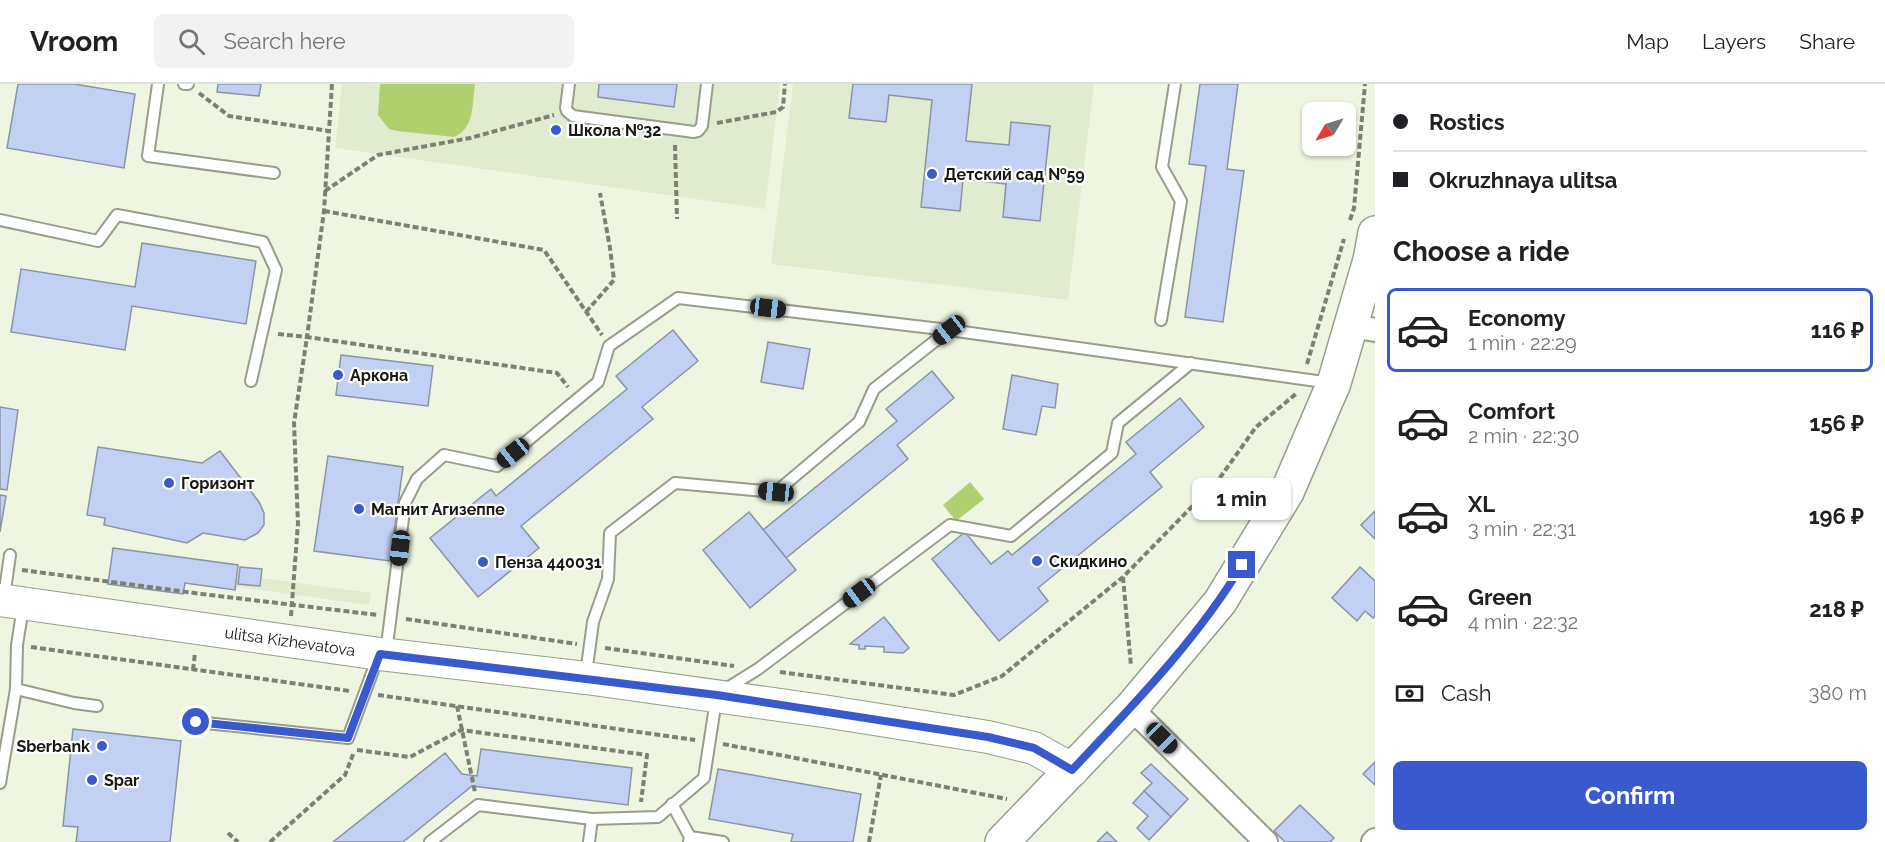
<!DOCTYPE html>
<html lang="en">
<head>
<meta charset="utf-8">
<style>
	body { margin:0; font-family:Raleway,sans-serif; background:#f2f2f2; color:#202124; height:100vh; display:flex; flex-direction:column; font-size:22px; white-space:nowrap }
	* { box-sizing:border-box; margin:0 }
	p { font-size:20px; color:#757577 }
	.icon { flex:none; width:33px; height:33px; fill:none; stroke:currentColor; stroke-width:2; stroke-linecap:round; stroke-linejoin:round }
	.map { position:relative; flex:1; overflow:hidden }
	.side { display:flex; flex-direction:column; background:#fff; width:510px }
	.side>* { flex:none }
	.banner { display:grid; align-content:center; height:132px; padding:0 18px; background:#fff }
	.needle { width:39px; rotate:232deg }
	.controls { position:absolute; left:1302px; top:18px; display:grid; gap:12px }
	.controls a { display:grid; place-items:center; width:54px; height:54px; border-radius:9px; background:#fff; box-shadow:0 2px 4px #0004; font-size:30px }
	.end { position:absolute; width:27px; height:27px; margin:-14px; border:8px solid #395acc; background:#fff; box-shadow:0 0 0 3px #fff }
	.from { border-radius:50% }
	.bubble { position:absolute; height:42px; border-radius:9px; background:#fff; box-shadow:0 2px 4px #0004; font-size:20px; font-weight:700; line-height:42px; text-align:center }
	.car { position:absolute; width:18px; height:36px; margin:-18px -9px; border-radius:8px; box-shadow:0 0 4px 2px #0007; background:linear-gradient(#222 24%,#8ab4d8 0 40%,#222 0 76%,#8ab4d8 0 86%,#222 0) }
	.banner b { display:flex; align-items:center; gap:21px; height:57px; font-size:22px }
	.banner b+b { border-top:2px solid #e0e0e0 }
	.banner i { width:15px; height:15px; background:#202124 }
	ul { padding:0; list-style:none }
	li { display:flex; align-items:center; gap:18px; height:84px; margin:0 12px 9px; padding:0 6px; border:3px solid transparent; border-radius:9px }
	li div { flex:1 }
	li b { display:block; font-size:22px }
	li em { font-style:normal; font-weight:700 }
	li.current { border-color:#395acc }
	li>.icon { width:54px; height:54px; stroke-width:1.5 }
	h2 { padding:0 18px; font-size:27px; line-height:72px }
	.pay { display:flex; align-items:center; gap:15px; height:66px; padding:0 18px; font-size:22px }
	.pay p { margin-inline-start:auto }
	.action { display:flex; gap:12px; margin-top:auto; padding:12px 18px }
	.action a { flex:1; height:69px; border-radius:9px; background:#395acc; color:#fff; font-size:24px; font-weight:700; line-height:69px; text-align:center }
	header { display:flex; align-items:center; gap:36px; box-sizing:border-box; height:84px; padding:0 30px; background:#fff; border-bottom:2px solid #e0e0e0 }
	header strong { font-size:28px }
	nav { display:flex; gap:33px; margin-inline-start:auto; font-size:21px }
	.search { width:420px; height:54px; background:#f2f2f2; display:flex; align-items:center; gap:15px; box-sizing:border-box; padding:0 21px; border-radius:9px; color:#757577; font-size:22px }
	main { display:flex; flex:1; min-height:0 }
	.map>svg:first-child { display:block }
	.built { fill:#e1ebd0 }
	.green { fill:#b0cf6f }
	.building { fill:#c2d0f4; stroke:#8b93a4; stroke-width:1.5 }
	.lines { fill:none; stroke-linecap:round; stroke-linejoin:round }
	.lane-casing { stroke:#979e8c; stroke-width:14 }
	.street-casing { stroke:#979e8c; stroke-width:26 }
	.secondary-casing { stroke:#979e8c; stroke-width:34 }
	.primary-casing { stroke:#979e8c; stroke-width:36 }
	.path { stroke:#7c8174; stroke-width:4; stroke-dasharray:6 3; stroke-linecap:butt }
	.lane { stroke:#fff; stroke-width:10 }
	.street { stroke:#fff; stroke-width:22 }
	.secondary { stroke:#fff; stroke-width:32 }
	.primary { stroke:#fff; stroke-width:33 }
	.route { stroke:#395acc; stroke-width:8 }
	.poi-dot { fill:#395acc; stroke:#fff; stroke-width:2 }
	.labels { text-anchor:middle; stroke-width:4.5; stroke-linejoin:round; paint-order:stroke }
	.poi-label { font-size:16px; font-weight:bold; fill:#161811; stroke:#fff; text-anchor:start }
	.street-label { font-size:16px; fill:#161811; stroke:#fff }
</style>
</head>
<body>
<header>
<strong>Vroom</strong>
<div class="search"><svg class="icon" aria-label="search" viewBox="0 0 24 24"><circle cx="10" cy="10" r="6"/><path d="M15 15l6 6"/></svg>Search here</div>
<nav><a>Map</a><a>Layers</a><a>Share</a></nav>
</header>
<main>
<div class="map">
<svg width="1375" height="758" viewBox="0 0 1375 758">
	<rect width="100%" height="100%" fill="#eef6e2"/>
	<!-- built -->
	<g class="built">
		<path d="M342,0H780L765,125L335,64Z"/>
		<path d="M793,0H1094L1068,216L771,180Z"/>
		<path d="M210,487L371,509L369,521L209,499Z"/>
	</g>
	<!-- green -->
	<g class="green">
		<path d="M380,0H475C472,20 475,44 454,53L397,47L389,45L378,31Z"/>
		<path d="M970,398L984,415L956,437L943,421Z"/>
	</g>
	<!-- building -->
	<g class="building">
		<path d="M18,0H74L135,10L124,84L7,64Z"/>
		<path d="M218,0H261L259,12L217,8Z"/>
		<path d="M599,0H677L674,23L598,13Z"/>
		<path d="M853,0H972L966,57L1009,61L1011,38L1050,42L1040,137L1003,133L1006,100L963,95L960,127L921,123L932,16L889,11L886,38L849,34Z"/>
		<path d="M1200,0H1238L1227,85L1244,87L1223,238L1185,233L1206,82L1189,80Z"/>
		<path d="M142,159L256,177L246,240L132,222L125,266L11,248L21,185L135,203Z"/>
		<path d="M673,246L698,277L642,323L653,335L521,442L539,464L478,513L430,454L491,405L496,412L627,305L616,292Z"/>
		<path d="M768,258L810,265L803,305L761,298Z"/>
		<path d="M341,271L433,282L428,322L336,311Z"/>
		<path d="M932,287L954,314L897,361L908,375L786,474L763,446L897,337L886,325Z"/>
		<path d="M1012,291L1058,300L1055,324L1042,322L1036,351L1003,345Z"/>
		<path d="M1180,314L1204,343L1150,388L1162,403L1038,504L1048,517L999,557L932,475L965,448L991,480L1008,467L1012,471L1136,370L1126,358Z"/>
		<path d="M0,323L18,326L7,406L0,405Z"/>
		<path d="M98,363L202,379L220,367L259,418L264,429V441L258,449L245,456L203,449L187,459L104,441L105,434L87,431Z"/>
		<path d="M328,372L403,383L390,477L314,467Z"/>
		<path d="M0,411L6,412L0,448Z"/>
		<path d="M1375,427V455L1361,441Z"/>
		<path d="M749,428L796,486L750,524L703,466Z"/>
		<path d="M113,464L238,481L235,506L185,499L183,510L108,500Z"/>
		<path d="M240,483L262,485L260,502L238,500Z"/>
		<path d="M1360,483L1375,497V532L1373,534L1365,527L1357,537L1332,514Z"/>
		<path d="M884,533L909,564L903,569L884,568V563L865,562V565H859V561L850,560Z"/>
		<path d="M73,645L181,657L170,758H76L78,743L63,742Z"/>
		<path d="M481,665L632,684L628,721L472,702L403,758H333L445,669L462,690L477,692Z"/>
		<path d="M1375,678V701L1363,690Z"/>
		<path d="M1151,680L1188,715L1171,733L1144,707L1152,699L1141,689Z"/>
		<path d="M718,685L861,710L853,758H791L793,750L709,735Z"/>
		<path d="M1144,707L1171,733L1149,756L1137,744L1148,732L1133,719Z"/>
		<path d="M1300,721L1334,754L1330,758H1285L1274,747Z"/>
		<path d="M1107,748L1117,758H1097Z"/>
	</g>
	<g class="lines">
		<!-- lane casing -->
		<g class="lane-casing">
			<g id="lane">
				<path d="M158,0L148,72L274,89"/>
				<path d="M184,0H188"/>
				<path d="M569,0L566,24L567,27L573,32L694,48L698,47L702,42L707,0"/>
				<path d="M0,136L98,157L117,131L263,158L276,186L251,297"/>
				<path d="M1161,236L1181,117L1162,83L1175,0"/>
				<path d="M4,513L10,471"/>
				<path d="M23,523L17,561L16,605L74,619L97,622"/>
				<path d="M386,569L405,419L417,395L444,371L497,382L598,298L609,262L678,214L949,246L1331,299"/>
				<path d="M586,590L593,538L608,495L610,449L675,399L776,408L859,338L874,305L949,246"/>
				<path d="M726,605L758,585L950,441L1011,452L1112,369L1118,339L1191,279"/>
				<path d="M196,638L348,654L378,573"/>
				<path d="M0,699L16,605"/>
				<path d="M672,720L690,753L689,758"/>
				<path d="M690,753L723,758"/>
				<path d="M430,758L478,721L592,735L658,733L704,694L716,616"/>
				<path d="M589,758L592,735"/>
			</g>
		</g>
		<!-- street casing -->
		<g class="street-casing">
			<g id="street">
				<path d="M1352,242L1375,246"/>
				<path d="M1131,624L1266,758"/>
				<path d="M1373,758L1375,756"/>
			</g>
		</g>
		<!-- secondary casing -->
		<g class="secondary-casing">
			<path id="secondary" d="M0,516L380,570L586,594L823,627L988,653L1034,664L1073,686"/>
		</g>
		<!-- primary casing -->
		<g class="primary-casing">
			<path id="primary" d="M1002,758L1131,624L1220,518L1287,408L1334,299L1370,176L1375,149"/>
		</g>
		<!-- path -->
		<g class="path">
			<path d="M199,9L229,32L329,47L332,0"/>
			<path d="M717,39L776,28L783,23L785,0"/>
			<path d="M675,61L677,135"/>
			<path d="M325,107L378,71L470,54L554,31"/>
			<path d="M324,127L544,166L602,251"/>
			<path d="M1350,136L1354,124L1365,0"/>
			<path d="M586,228L614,196L610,164L600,109"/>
			<path d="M278,250L307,253L324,127L329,47"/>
			<path d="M1307,280L1344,155"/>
			<path d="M22,486L202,510L378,531"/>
			<path d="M1123,493L1131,582"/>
			<path d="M291,532L298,439L294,339L307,253L557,289L568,303"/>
			<path d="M406,535L577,560"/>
			<path d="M31,563L350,607"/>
			<path d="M605,564L734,582"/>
			<path d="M193,586L195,569"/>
			<path d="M780,588L954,611L1002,592L1123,493L1219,395L1256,343L1297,309"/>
			<path d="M378,611L695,656"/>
			<path d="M457,622L475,708"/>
			<path d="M723,660L1007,715"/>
			<path d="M357,666L410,673L461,646L647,671L641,718"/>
			<path d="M228,749L238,758"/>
			<path d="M270,758L345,691L354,668"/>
			<path d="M869,758L881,691"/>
		</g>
		<!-- lane -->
		<use href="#lane" class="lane"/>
		<!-- street -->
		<use href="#street" class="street"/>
		<!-- secondary -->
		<use href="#secondary" class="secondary"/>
		<!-- primary -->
		<use href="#primary" class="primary"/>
	</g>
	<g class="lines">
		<!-- route -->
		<path class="route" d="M196,638L348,654L380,570L717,611L988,653L1034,664L1072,686C1133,621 1196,557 1242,481"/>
	</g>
	<!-- markers -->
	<g class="poi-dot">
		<circle cx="556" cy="46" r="6"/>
		<circle cx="932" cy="90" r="6"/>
		<circle cx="338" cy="291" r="6"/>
		<circle cx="169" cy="399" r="6"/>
		<circle cx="359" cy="425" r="6"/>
		<circle cx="1037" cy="477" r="6"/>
		<circle cx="483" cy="478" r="6"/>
		<circle cx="102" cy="662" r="6"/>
		<circle cx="92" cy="696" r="6"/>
	</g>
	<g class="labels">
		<!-- poi labels -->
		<g class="poi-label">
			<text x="568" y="52">Школа №32</text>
			<text x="944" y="96">Детский сад №59</text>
			<text x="350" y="297">Аркона</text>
			<text x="181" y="405">Горизонт</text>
			<text x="371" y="431">Магнит Агизеппе</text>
			<text x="1049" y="483">Скидкино</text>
			<text x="495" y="484">Пенза 440031</text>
			<text x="90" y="668" text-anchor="end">Sberbank</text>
			<text x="104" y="702">Spar</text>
		</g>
		<!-- street labels -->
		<g class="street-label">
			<text transform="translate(290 557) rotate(8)" y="6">ulitsa Kizhevatova</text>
		</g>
	</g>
</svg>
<div class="controls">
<a><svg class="needle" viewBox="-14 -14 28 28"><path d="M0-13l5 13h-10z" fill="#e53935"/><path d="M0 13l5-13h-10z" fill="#757577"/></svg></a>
</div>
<i class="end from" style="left:196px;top:638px"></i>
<i class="end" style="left:1242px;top:481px"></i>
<div class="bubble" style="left:1192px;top:394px;width:99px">1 min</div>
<i class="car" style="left:768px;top:224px;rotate:97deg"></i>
<i class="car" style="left:949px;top:246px;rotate:232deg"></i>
<i class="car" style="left:513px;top:369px;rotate:231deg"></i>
<i class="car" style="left:776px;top:408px;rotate:276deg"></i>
<i class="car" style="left:400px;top:464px;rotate:187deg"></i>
<i class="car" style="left:859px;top:509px;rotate:233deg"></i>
<i class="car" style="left:1162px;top:654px;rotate:135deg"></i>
</div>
<section class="side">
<div class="banner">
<b><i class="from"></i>Rostics</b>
<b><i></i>Okruzhnaya ulitsa</b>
</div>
<h2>Choose a ride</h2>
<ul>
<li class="current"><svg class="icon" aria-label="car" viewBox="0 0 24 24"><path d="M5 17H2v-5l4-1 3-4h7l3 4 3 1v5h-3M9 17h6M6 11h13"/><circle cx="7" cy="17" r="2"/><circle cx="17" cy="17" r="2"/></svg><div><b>Economy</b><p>1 min · 22:29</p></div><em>116 ₽</em></li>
<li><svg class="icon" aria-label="car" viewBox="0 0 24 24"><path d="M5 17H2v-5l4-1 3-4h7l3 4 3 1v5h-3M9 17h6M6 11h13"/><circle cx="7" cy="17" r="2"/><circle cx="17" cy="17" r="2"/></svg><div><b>Comfort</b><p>2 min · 22:30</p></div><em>156 ₽</em></li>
<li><svg class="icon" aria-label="car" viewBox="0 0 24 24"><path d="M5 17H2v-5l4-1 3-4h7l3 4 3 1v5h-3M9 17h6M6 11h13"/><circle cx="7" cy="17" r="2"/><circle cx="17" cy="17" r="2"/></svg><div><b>XL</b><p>3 min · 22:31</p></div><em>196 ₽</em></li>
<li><svg class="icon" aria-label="car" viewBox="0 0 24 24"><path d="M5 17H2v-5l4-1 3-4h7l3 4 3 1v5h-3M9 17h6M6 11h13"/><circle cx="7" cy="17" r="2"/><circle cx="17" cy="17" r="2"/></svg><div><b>Green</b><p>4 min · 22:32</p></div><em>218 ₽</em></li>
</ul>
<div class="pay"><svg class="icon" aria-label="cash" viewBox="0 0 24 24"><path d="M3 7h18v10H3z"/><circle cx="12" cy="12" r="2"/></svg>Cash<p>380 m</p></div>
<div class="action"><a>Confirm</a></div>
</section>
</main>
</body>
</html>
